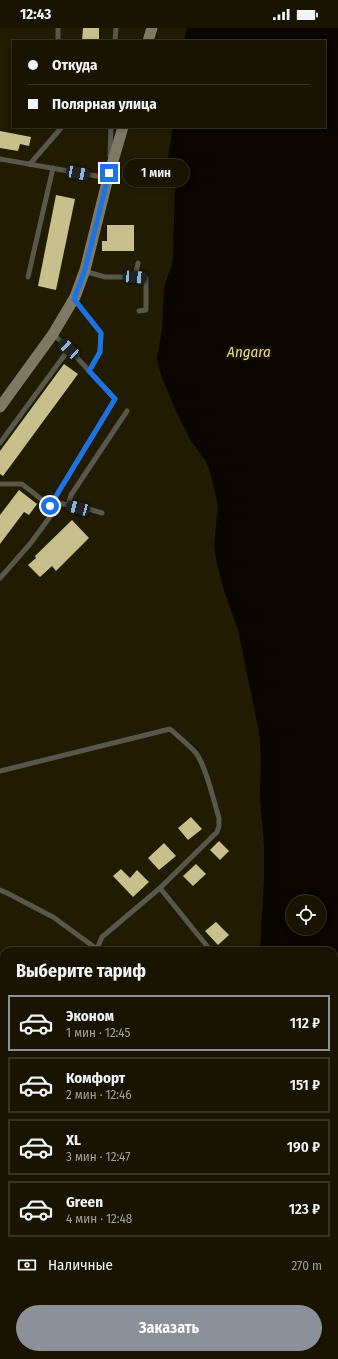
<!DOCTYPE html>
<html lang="ru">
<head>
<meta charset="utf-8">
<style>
	body { margin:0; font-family:"Fira Sans Condensed",sans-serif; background:#211d0b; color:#f1f3f6; height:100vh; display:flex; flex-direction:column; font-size:15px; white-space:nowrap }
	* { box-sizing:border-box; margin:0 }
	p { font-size:13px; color:#9f9e99 }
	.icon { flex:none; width:22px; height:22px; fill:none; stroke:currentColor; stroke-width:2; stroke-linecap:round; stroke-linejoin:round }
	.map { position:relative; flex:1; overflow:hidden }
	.side { position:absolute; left:0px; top:919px; width:338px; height:412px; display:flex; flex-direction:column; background:#181401; border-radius:12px 12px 0 0; box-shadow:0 2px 6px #0003,0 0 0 1px #363323 }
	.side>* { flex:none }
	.banner { position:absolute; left:12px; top:12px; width:314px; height:88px; border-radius:0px; box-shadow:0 2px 6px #0003,0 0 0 1px #363323; display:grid; align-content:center; height:88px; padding:0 16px; background:#181401 }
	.fabs { position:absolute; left:286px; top:867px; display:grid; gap:8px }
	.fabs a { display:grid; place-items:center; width:40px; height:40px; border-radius:50%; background:#181401; box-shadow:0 2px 6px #0003,0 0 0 1px #363323; font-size:20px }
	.end { position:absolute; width:18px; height:18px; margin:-9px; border:5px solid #1a73e8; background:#fff; box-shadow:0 0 0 2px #fff }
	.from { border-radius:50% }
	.bubble { position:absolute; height:28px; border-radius:14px; background:#181401; box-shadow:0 2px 6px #0003,0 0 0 1px #363323; font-size:13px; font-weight:600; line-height:28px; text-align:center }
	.car { position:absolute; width:12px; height:24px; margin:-12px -6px; border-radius:5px; box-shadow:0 0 3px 1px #0007; background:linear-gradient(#222 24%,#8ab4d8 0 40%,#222 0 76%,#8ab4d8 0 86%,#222 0) }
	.banner b { display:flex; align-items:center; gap:14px; height:38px; font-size:15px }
	.banner b+b { border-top:1px solid #363323 }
	.banner i { width:10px; height:10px; background:#f1f3f6 }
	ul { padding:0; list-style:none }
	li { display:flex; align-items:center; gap:12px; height:56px; margin:0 8px 6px; padding:0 8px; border:2px solid #363323; border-radius:0px }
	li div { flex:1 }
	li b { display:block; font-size:15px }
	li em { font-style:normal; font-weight:600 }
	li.current { border-color:#8c9099 }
	li>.icon { width:36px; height:36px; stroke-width:1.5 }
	h2 { padding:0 16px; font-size:18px; line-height:48px }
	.pay { display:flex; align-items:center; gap:10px; height:44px; padding:0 16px; font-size:15px }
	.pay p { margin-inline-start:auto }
	.primary-button { display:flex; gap:8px; margin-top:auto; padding:8px 16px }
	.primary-button a { flex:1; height:46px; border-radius:24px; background:#8c9099; color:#fff; font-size:16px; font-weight:600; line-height:46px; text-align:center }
	.status { display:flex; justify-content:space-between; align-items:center; height:28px; padding:0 20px; background:#181401; direction:ltr }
	.status svg { height:11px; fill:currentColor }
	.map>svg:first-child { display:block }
	.water { fill:#0a0500; fill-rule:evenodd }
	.building { fill:#c7bf8c }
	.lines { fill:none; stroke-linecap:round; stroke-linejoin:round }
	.service { stroke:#59574b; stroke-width:5 }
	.secondary { stroke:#7d7965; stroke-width:11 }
	.route { stroke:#1a73e8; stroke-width:5 }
	.labels { text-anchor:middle; stroke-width:4; stroke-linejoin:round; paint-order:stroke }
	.water-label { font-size:15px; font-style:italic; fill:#ebde91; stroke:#171200 }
</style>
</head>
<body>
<div class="status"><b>12:43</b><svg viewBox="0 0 49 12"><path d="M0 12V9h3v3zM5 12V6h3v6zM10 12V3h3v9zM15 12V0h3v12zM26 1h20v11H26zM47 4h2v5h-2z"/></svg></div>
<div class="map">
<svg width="338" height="1331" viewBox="0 0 338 1331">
	<rect width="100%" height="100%" fill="#201b01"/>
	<!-- water -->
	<path class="water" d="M187,0H338V1331H308V1327H334V923H260L264,852V818L260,769L261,733L260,712L255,684L238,602L224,563L217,536L214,518L218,477L211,447L206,433L191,413L175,381L161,347L157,331L162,301L164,260L173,233L175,154C169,150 167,148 166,141L173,99H325V13H184ZM293,874H319V900H293Z"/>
	<!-- building -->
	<g class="building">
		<path d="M83,0H99V13H82Z"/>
		<path d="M0,103L31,109L29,118L20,116L18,123L0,120Z"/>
		<path d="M56,167L75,171L56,262L38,258Z"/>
		<path d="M107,197H134V223H102V213H107Z"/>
		<path d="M64,336L78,346L3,448L0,446V423Z"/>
		<path d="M19,462L37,476L29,487L24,484L0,516V487Z"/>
		<path d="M72,492L89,510L56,543L52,538L40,549L28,537L36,530L35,528Z"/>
		<path d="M191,789L202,801L188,812L178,800Z"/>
		<path d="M219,813L229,823L220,832L210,822Z"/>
		<path d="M164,815L176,828L159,842L148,830Z"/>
		<path d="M196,836L206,846L193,858L183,848Z"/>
		<path d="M121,841L130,850L137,842L149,854L133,869L113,848Z"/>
		<path d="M216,894L229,907L218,917L205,903Z"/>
		<path d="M4,943V975L2,974L0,976V947Z"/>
		<rect x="0" y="1211" width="4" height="18"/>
		<path d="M173,1327H243L244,1331H174Z"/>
	</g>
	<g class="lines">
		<!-- service -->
		<g class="service">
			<path d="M58,13V0"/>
			<path d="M115,13L116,0"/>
			<path d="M110,128L111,99"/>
			<path d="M0,131L108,150"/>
			<path d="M30,136L62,99"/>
			<path d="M84,243L105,249H135L138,235"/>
			<path d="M28,249L53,140"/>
			<path d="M135,249L146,250V282L139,283"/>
			<path d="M74,271L101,305L100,324L89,343"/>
			<path d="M0,415L69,321"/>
			<path d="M0,456H22L55,482L30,516L0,550"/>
			<path d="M52,474L89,481L102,485"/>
			<path d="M68,477L71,467L127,383"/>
			<path d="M50,478L115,371L69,321L53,306"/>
			<path d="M0,743L170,701C179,709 188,716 196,725C206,738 214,774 219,790V798L217,804L160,860"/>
			<path d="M0,862L7,865L53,889L97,921L102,909L160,860L211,923"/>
			<path d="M0,1128H4"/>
			<path d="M0,1203H4"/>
			<path d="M0,1249L4,1247"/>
			<path d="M154,1327L155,1331"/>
		</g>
		<!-- secondary -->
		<g class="secondary">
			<path d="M148,13L152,0"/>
			<path d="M0,379L53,306L75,269L85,242L108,150L123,99"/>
		</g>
	</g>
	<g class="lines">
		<!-- route -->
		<path class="route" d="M50,478L115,371L89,343L100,324L101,305L74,271L85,242L109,145"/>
	</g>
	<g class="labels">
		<!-- water labels -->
		<g class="water-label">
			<text x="249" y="329">Angara</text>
		</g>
	</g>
</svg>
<div class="fabs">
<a><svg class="icon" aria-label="locate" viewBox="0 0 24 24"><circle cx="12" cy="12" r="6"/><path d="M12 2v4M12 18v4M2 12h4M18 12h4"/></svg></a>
</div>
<i class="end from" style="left:50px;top:478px"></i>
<i class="end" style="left:109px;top:145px"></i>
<div class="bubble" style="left:123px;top:131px;width:66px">1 мин</div>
<i class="car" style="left:78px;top:145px;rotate:101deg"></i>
<i class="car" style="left:135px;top:249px;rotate:94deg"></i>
<i class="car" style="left:69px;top:321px;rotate:313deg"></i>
<i class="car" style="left:78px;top:480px;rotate:285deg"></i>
<div class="banner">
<b><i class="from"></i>Откуда</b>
<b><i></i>Полярная улица</b>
</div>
<section class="side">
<h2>Выберите тариф</h2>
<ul>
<li class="current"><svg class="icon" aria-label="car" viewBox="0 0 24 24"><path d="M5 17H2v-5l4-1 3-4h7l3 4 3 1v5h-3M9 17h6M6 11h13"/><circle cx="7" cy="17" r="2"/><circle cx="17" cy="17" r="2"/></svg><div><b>Эконом</b><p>1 мин · 12:45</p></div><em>112 ₽</em></li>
<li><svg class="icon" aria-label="car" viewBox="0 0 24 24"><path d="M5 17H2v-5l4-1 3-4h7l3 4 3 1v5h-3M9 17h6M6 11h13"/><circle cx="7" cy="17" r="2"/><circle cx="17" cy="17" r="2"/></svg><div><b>Комфорт</b><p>2 мин · 12:46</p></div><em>151 ₽</em></li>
<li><svg class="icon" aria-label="car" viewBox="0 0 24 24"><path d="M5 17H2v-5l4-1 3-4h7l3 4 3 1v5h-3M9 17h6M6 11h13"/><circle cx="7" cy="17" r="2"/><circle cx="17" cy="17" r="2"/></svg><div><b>XL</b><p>3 мин · 12:47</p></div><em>190 ₽</em></li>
<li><svg class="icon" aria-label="car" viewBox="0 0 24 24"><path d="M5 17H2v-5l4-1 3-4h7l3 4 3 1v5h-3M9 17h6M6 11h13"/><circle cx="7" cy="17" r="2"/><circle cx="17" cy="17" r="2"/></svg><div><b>Green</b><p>4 мин · 12:48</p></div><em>123 ₽</em></li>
</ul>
<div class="pay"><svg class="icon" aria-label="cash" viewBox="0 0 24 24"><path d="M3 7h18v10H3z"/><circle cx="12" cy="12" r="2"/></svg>Наличные<p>270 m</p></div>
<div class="primary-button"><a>Заказать</a></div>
</section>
</div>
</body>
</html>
